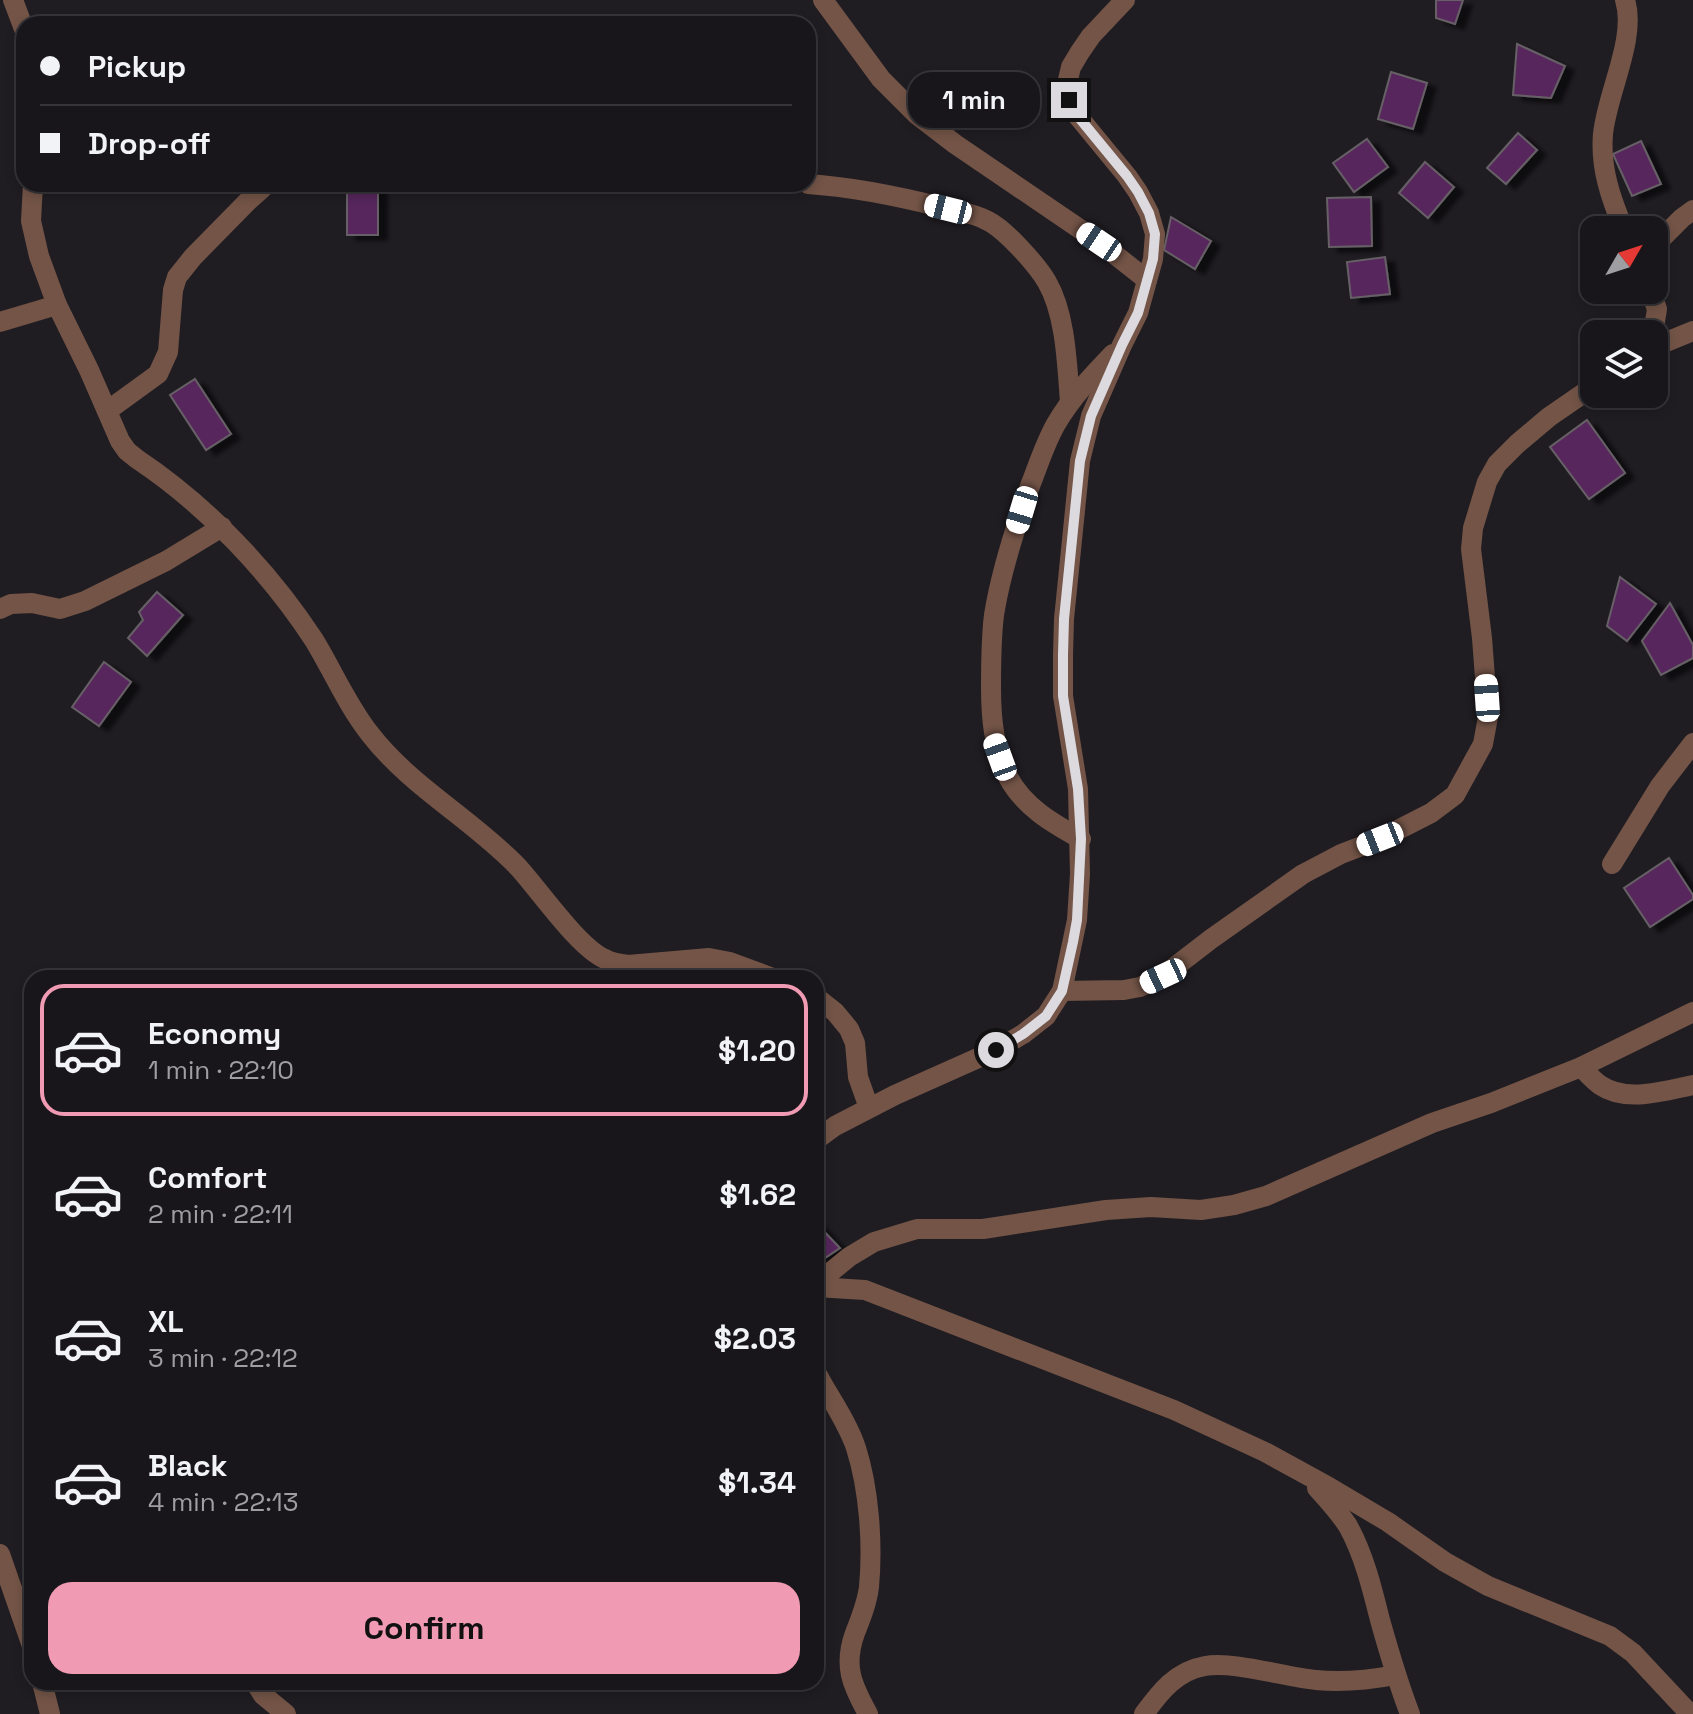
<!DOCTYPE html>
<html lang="en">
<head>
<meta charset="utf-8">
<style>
	body { margin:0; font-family:"Space Grotesk",sans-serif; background:#211f23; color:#f1f3f6; height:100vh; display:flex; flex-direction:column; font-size:30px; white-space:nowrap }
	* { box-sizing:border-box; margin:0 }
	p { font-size:26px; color:#9f9fa2 }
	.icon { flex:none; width:44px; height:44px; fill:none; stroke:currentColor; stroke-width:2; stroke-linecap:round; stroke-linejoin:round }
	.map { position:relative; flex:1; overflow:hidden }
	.sheet { position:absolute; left:24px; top:970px; width:800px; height:720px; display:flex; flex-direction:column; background:#18161a; border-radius:24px; box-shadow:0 4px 12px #0003,0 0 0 2px #363539 }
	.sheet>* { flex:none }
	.top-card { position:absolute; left:16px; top:16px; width:800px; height:176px; border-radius:24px; box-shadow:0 4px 12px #0003,0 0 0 2px #363539; display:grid; align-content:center; height:176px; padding:0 24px; background:#18161a }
	.needle { width:52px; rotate:51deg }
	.buttons { position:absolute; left:1580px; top:216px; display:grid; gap:16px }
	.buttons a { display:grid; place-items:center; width:88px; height:88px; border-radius:16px; background:#18161a; box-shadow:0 4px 12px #0003,0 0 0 2px #363539; font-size:40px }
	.end { position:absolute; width:36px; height:36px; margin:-18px; border:10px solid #dcdade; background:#111; box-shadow:0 0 0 4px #111 }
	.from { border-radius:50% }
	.bubble { position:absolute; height:56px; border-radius:24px; background:#18161a; box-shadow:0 4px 12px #0003,0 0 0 2px #363539; font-size:26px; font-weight:700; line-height:56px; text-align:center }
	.car { position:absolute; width:24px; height:48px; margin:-24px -12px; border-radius:10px; box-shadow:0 0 6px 2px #0007; background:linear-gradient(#fff 24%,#345 0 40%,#fff 0 76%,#345 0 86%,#fff 0) }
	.top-card b { display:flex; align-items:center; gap:28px; height:76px; font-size:30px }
	.top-card b+b { border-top:2px solid #363539 }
	.top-card i { width:20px; height:20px; background:#f1f3f6 }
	ul { padding:14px 0 0; list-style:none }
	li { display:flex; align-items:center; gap:24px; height:132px; margin:0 16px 12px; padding:0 8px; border:4px solid transparent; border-radius:24px }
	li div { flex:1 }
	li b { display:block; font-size:30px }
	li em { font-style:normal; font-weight:700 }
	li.selected { border-color:#f19ab3 }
	li>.icon { width:72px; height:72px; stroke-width:1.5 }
	.action { display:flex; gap:16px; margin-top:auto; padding:16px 24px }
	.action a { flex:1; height:92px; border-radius:24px; background:#f19ab3; color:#111; font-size:32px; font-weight:700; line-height:92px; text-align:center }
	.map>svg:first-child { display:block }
	.building { fill:#57275b; stroke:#666166; stroke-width:2; filter:url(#shadow) }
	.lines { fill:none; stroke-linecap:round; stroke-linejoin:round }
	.minor { stroke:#735447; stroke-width:20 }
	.route { stroke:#dcdade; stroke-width:10 }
</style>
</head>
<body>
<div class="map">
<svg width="1693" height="1714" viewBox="0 0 1693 1714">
	<defs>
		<filter id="shadow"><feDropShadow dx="9" dy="5" stdDeviation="2" flood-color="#0009"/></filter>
	</defs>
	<rect width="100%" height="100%" fill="#201d22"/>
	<!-- building -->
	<g class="building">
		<path d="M1436,0H1463L1455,24L1436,18Z"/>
		<path d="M1517,44L1565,66L1551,98L1513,95Z"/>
		<path d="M1391,72L1427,83L1413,129L1378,119Z"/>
		<path d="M1518,133L1537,150L1506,184L1487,168Z"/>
		<path d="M1367,139L1388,167L1354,192L1333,163Z"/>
		<path d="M1641,141L1661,184L1632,196L1613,154Z"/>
		<path d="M1425,162L1454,187L1428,218L1399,193Z"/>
		<rect x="347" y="187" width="31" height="48"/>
		<path d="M1371,197L1372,246L1329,247L1327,198Z"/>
		<path d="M1171,217L1211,241L1195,269L1164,250Z"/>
		<path d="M1385,257L1390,294L1351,298L1347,262Z"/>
		<path d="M195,379L231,434L206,450L170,395Z"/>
		<path d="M1587,420L1625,473L1589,499L1550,447Z"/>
		<path d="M1620,577L1656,604L1627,641L1607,626Z"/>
		<path d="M157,592L183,615L147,656L128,638L143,620L139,612Z"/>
		<path d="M1670,603L1693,645V658L1661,675L1642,641Z"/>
		<path d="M104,662L131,682L99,726L72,707Z"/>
		<path d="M1669,858L1693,895V899L1650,927L1624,888Z"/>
		<path d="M816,1223L840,1248L816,1264Z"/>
	</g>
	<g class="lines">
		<!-- minor -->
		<g class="minor">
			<path d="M13,0L24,29"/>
			<path d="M823,0L881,79L916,114L955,144L1099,242L1147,280"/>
			<path d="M33,184L31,221L39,256L57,305L89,370L120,441L127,451L137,459C206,505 269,571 314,640C333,671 347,705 370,734C411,787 472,819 518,867C540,891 578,947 605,959C612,963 620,964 628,965L709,958L730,962L773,978"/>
			<path d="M808,184C853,187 897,196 941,207C956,211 974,213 988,221C1006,230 1037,265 1047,282C1066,315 1067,365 1070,402"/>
			<path d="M1624,230C1611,199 1600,168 1603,134C1607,93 1637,38 1625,0"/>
			<path d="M1654,246L1682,218L1693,210"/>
			<path d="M1650,290L1657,309L1653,334"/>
			<path d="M0,322L57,305"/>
			<path d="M1654,347L1693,331"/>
			<path d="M107,411L158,374L168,352L173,290L177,277L193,257L248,201L267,184"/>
			<path d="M0,609L11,604L32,603L60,609L85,601L166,561L222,527"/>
			<path d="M1081,839C1052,823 1024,807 1008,777C994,749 991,719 991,688C991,664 991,639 994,615C1001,571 1015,528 1030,486C1038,466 1045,443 1056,424C1071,398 1092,376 1113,354"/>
			<path d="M1612,864L1660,786L1693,743"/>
			<path d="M1062,991L1124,990L1140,987L1163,976L1211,939L1303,874L1341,854L1380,839L1431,813L1455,795L1483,744L1488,717L1482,638L1471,549L1473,528L1487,482L1497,464L1517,444L1549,417L1594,386"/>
			<path d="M816,997L835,1012L849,1029L855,1043L858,1077L869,1108"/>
			<path d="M1581,1067C1587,1073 1593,1080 1600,1085C1626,1103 1664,1091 1693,1085"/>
			<path d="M816,1140L835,1126L895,1095L996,1050L1023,1034L1046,1016L1062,991L1077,920L1080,874L1078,789L1063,696V655L1064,619L1080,461L1091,416L1122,345L1138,313L1153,259L1155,234L1149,213L1138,192L1127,176L1076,114L1069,100L1067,84L1071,67L1080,52L1091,36L1125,0"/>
			<path d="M816,1284L849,1257L874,1242L917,1229H983L1106,1210L1151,1207L1201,1210L1234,1205L1266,1196L1432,1123L1491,1103L1581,1067L1693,1012"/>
			<path d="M816,1287L865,1290L1174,1410L1265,1452L1329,1487L1388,1522L1445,1562L1488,1586L1610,1636L1633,1653L1690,1714"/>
			<path d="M816,1372C829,1397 847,1421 856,1448C869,1489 873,1543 869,1587C867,1603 861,1618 855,1633C843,1666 852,1685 868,1714"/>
			<path d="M1317,1488C1328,1500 1339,1512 1348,1526C1364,1555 1372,1588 1380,1620C1389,1652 1398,1683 1410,1714"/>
			<path d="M0,1554L32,1646"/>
			<path d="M42,1682L50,1714"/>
			<path d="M255,1682L263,1695L286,1714"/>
			<path d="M1144,1714C1160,1692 1176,1671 1205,1666C1234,1661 1285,1677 1316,1680C1343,1683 1369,1680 1396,1675"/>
		</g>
	</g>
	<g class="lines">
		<!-- route -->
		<path class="route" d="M996,1050L1023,1034L1046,1016L1062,991L1073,942L1077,920L1081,839L1078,789L1063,696V655L1064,619L1080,461L1091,416L1122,345L1138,313L1153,259L1155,234L1149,213L1138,192L1127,176L1076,114L1069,100"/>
	</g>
</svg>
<div class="buttons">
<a><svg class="needle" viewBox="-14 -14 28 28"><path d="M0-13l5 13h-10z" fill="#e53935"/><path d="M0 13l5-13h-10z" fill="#9f9fa2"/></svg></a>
<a><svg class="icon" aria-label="layers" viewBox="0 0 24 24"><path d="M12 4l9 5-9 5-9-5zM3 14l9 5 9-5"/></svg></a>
</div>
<i class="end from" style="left:996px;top:1050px"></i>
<i class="end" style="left:1069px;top:100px"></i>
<div class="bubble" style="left:908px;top:72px;width:132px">1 min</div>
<i class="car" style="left:948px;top:209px;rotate:284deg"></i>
<i class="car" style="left:1099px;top:242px;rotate:304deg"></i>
<i class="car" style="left:1022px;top:510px;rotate:197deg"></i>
<i class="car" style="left:1487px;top:698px;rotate:356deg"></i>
<i class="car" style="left:1000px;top:757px;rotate:340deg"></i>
<i class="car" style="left:1380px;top:839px;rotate:248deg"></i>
<i class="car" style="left:1163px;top:976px;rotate:245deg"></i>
<div class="top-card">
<b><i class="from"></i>Pickup</b>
<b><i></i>Drop-off</b>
</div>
<section class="sheet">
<ul>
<li class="selected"><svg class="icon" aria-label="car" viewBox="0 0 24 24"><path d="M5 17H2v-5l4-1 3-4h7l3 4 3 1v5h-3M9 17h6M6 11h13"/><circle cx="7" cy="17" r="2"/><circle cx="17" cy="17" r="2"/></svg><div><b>Economy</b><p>1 min · 22:10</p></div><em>$1.20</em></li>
<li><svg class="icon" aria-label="car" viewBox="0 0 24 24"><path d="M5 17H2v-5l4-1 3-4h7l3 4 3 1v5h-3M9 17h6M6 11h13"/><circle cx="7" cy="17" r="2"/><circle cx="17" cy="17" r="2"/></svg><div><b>Comfort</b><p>2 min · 22:11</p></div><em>$1.62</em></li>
<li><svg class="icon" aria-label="car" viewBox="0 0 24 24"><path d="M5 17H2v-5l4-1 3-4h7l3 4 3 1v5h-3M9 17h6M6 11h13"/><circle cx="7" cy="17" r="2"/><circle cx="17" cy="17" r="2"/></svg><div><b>XL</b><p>3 min · 22:12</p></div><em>$2.03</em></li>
<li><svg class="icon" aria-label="car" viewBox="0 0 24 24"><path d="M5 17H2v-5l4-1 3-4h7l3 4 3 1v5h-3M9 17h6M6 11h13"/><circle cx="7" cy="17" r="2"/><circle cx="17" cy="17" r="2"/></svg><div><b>Black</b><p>4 min · 22:13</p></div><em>$1.34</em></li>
</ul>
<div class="action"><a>Confirm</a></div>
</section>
</div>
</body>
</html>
